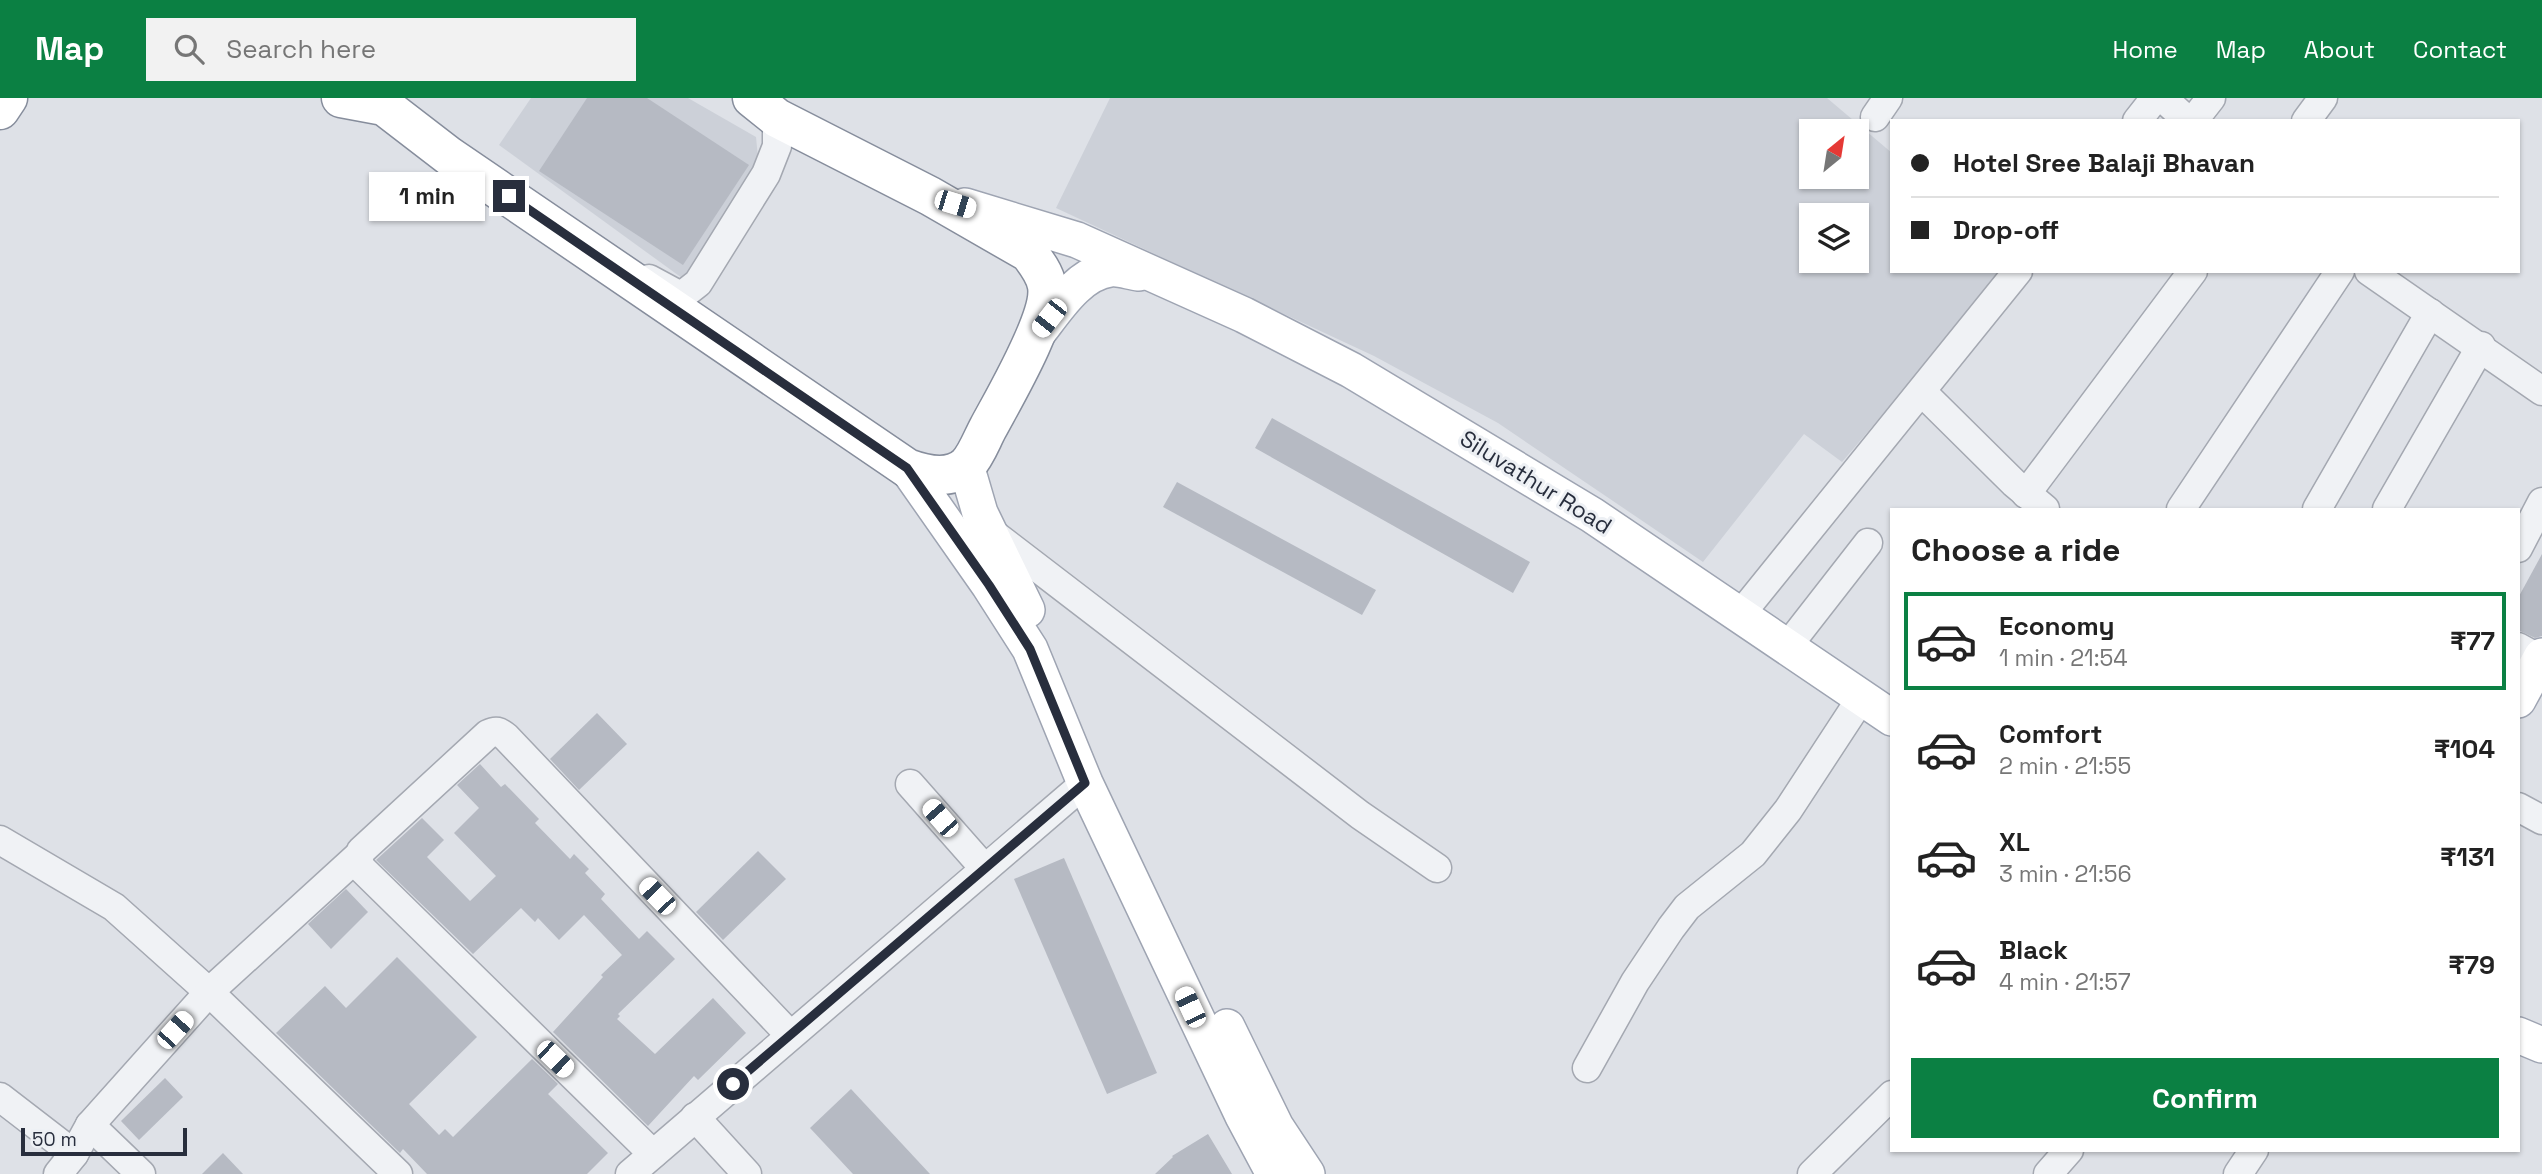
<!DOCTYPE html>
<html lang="en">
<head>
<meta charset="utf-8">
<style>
	body { margin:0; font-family:"Space Grotesk",sans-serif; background:#f2f2f2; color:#222; height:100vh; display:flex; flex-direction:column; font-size:26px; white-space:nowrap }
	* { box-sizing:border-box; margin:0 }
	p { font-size:23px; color:#767676 }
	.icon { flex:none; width:38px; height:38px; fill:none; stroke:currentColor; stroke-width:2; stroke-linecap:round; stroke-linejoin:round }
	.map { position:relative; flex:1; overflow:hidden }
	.drawer { position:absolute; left:1890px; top:410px; width:630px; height:644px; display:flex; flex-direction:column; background:#fff; border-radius:0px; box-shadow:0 2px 5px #0004 }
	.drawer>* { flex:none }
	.top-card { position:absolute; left:1890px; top:21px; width:630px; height:154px; border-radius:0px; box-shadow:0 2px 5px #0004; display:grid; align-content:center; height:154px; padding:0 21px; background:#fff }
	.needle { width:46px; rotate:30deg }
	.tools { position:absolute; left:1799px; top:21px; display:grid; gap:14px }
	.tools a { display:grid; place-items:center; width:70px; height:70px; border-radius:0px; background:#fff; box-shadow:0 2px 5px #0004; font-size:35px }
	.scale { position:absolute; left:21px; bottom:18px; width:166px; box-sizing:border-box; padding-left:7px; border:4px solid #282e3d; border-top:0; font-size:19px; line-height:24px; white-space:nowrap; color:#282e3d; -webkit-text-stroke:5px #edf0f4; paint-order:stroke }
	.end { position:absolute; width:32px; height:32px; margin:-16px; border:9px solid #282e3d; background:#fff; box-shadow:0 0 0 4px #fff }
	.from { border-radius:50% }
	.bubble { position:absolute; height:49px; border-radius:0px; background:#fff; box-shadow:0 2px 5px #0004; font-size:23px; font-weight:700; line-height:49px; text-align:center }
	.car { position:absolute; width:21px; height:42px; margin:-21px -10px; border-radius:9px; box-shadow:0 0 5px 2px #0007; background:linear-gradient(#fff 24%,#345 0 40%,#fff 0 76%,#345 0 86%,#fff 0) }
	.top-card b { display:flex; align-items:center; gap:24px; height:66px; font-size:26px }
	.top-card b+b { border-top:2px solid #e0e0e0 }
	.top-card i { width:18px; height:18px; background:#222 }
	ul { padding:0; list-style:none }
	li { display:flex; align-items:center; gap:21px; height:98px; margin:0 14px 10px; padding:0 7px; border:4px solid transparent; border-radius:0px }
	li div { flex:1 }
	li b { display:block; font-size:26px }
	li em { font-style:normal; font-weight:700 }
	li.selected { border-color:#0b8043 }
	li>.icon { width:63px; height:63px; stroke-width:1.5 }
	h2 { padding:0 21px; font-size:32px; line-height:84px }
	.button { display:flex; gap:14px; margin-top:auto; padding:14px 21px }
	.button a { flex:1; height:80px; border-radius:0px; background:#0b8043; color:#fff; font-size:28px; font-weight:700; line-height:80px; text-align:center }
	header { display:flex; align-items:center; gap:42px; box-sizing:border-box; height:98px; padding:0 35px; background:#0b8043; color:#fff }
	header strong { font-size:33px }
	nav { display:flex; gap:38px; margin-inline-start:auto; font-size:24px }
	.search { width:490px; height:63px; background:#f2f2f2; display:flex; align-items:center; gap:18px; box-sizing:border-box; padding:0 24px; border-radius:0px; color:#767676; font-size:26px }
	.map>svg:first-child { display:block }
	.built { fill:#ccd0d8; fill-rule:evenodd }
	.building { fill:#b6bac3 }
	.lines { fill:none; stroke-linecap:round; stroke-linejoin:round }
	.minor-casing { stroke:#a4a8b1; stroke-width:31 }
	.major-casing { stroke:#9ea4b2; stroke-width:38 }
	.highway-casing { stroke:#868d9c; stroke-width:41 }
	.minor { stroke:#f0f2f5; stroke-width:28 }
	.major { stroke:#fff; stroke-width:35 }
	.highway { stroke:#fff; stroke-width:38 }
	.route { stroke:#282e3d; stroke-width:9 }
	.labels { text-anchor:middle; stroke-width:6; stroke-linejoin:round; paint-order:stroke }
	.street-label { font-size:23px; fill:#282e3d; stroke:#edf0f4 }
</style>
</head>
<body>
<header>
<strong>Map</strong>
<div class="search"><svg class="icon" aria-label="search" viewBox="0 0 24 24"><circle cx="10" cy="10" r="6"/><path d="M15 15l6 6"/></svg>Search here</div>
<nav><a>Home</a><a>Map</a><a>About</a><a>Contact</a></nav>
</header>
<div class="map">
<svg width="2542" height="1076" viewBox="0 0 2542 1076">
	<rect width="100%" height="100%" fill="#dee1e7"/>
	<!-- built -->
	<g class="built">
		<path d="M531,0H688L756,39L758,60L695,172L682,180L499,47Z"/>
		<path d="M1110,0H1827L1892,55V173H2005L1842,364L1804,336L1703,464L1498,325L1374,258L1056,110ZM1811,33H1857V79H1811ZM1811,117H1857V163H1811Z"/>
	</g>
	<!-- building -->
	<g class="building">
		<path d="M587,0H647L749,67L683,167L539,73Z"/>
		<path d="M1272,320L1530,464L1513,495L1255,350Z"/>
		<path d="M1177,384L1376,492L1362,517L1163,409Z"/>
		<path d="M2542,456V538L2535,540L2518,532V500Z"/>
		<path d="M597,615L627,646L579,692L550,661Z"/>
		<path d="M480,666L501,689L505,686L539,721L535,725L570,761L574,756L589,771L585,775L605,796L601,801L639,841L647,833L675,861L618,916L620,918L617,921L655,956L713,900L746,935L698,982L694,978L648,1028L553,934L603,879L601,877L622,857L584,817L559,842L538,820L535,824L521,810L473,856L376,762L422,720L444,742L427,759L470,803L496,778L454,735L479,710L457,687Z"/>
		<path d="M758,753L786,781L723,842L696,814Z"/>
		<path d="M1064,760L1157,975L1107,996L1014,781Z"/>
		<path d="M346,791L368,814L331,851L308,826Z"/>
		<path d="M397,859L477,939L409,1006L439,1037L445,1031L453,1039L532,961L558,986L548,996L608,1055L587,1076H427L403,1051L400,1055L276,935L325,888L346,910Z"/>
		<path d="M165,980L183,999L139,1042L121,1023Z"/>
		<path d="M851,991L930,1076H853L810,1030Z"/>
		<path d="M1208,1036L1232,1076H1155L1173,1059L1172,1058Z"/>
		<path d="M223,1055L243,1076H202Z"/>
	</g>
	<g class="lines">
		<!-- minor casing -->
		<g class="minor-casing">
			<g id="minor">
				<path d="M2163,0L2188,23"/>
				<path d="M1875,19L1888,0"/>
				<path d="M2137,23L2155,0"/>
				<path d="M2193,23L2211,0"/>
				<path d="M2306,23L2323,0"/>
				<path d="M2369,173L2542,293"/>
				<path d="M649,181L675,195L684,196L698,185L766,76L777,48V20"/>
				<path d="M1922,294L2014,385L2045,411"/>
				<path d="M2026,396L2193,173"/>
				<path d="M2181,411L2340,173"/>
				<path d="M2317,411L2430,215"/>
				<path d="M2387,411L2481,248"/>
				<path d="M991,434L1360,717L1437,770"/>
				<path d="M2518,450L2542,404"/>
				<path d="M1740,517L2018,173"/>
				<path d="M1787,549L1868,445"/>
				<path d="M2518,549L2540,561"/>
				<path d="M910,686L985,771"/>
				<path d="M2518,709L2542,722"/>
				<path d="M0,742L114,809L209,894L357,759"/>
				<path d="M1587,970L1635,884L1671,830L1687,809L1753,756L1788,712L1862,599"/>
				<path d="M0,999L74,1056"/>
				<path d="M695,1019L747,1076"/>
				<path d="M90,1027L141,1076"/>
				<path d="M653,1056L357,766L361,753L488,636C496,632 499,633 506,639L790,937"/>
				<path d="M58,1076L74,1056L90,1027L209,894L398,1076"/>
				<path d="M630,1076L1085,685"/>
				<path d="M1812,1076L1892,997"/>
				<path d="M2048,1076L2069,1052"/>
				<path d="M2238,1076L2254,1052"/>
			</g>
		</g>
		<!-- major casing -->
		<g class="major-casing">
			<g id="major">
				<path d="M965,108L1077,142L1244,217L1351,272L1592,417L1892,620"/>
				<path d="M1037,236C1056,212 1078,175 1111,171C1119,170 1130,174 1139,175"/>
				<path d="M966,367L980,415L1027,512"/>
				<path d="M907,370L989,487L1030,551L1085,685L1243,1018L1274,1076"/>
				<path d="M2518,602L2542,558"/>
				<path d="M1227,929L1276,1029L1307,1076"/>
				<path d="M2518,937L2542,947"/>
			</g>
		</g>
		<!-- highway casing -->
		<g class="highway-casing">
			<g id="highway">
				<path d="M341,0L384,8L449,58L907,370C926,377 950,383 967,367C976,358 982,341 988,330C1004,300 1052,219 1047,188C1045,176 1036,164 1029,155L930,98L777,20L752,0"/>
				<path d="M0,12L8,0"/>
			</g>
		</g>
		<!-- minor -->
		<use href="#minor" class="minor"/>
		<!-- major -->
		<use href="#major" class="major"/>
		<!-- highway -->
		<use href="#highway" class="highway"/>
	</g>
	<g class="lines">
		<!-- route -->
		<path class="route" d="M509,98L907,370L989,487L1030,551L1085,685L733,986"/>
	</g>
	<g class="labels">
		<!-- street labels -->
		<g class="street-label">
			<text transform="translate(1536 384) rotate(32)" y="8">Siluvathur Road</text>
		</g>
	</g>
</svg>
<div class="tools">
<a><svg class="needle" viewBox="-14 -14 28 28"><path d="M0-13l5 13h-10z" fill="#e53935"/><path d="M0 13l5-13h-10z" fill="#767676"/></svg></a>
<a><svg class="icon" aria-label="layers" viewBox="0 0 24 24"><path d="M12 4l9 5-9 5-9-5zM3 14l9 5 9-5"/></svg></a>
</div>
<div class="scale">50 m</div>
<i class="end from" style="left:733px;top:986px"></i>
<i class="end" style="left:509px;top:98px"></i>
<div class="bubble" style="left:369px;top:74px;width:116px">1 min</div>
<i class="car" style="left:955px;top:106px;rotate:107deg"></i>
<i class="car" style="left:1049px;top:220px;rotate:218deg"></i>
<i class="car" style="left:940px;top:720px;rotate:319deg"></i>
<i class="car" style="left:657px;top:798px;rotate:316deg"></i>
<i class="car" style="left:1190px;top:909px;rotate:335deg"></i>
<i class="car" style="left:175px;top:932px;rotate:42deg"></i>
<i class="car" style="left:555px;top:961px;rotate:134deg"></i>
<div class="top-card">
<b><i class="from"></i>Hotel Sree Balaji Bhavan</b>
<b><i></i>Drop-off</b>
</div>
<section class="drawer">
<h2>Choose a ride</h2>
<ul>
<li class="selected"><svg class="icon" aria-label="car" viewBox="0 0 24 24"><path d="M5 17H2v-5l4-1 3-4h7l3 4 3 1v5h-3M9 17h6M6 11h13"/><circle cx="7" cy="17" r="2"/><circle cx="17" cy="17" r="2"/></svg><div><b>Economy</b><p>1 min · 21:54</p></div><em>₹77</em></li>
<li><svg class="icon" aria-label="car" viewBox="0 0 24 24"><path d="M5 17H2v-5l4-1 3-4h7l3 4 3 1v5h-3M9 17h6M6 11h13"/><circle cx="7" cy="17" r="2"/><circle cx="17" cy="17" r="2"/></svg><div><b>Comfort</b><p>2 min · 21:55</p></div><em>₹104</em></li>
<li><svg class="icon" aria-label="car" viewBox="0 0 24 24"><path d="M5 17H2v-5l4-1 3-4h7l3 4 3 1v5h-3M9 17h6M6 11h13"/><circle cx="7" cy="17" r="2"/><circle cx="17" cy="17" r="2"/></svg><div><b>XL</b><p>3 min · 21:56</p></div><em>₹131</em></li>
<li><svg class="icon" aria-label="car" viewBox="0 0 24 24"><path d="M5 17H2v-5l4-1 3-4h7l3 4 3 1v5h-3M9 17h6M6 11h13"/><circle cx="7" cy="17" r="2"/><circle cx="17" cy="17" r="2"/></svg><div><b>Black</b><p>4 min · 21:57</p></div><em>₹79</em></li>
</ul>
<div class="button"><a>Confirm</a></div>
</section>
</div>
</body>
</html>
